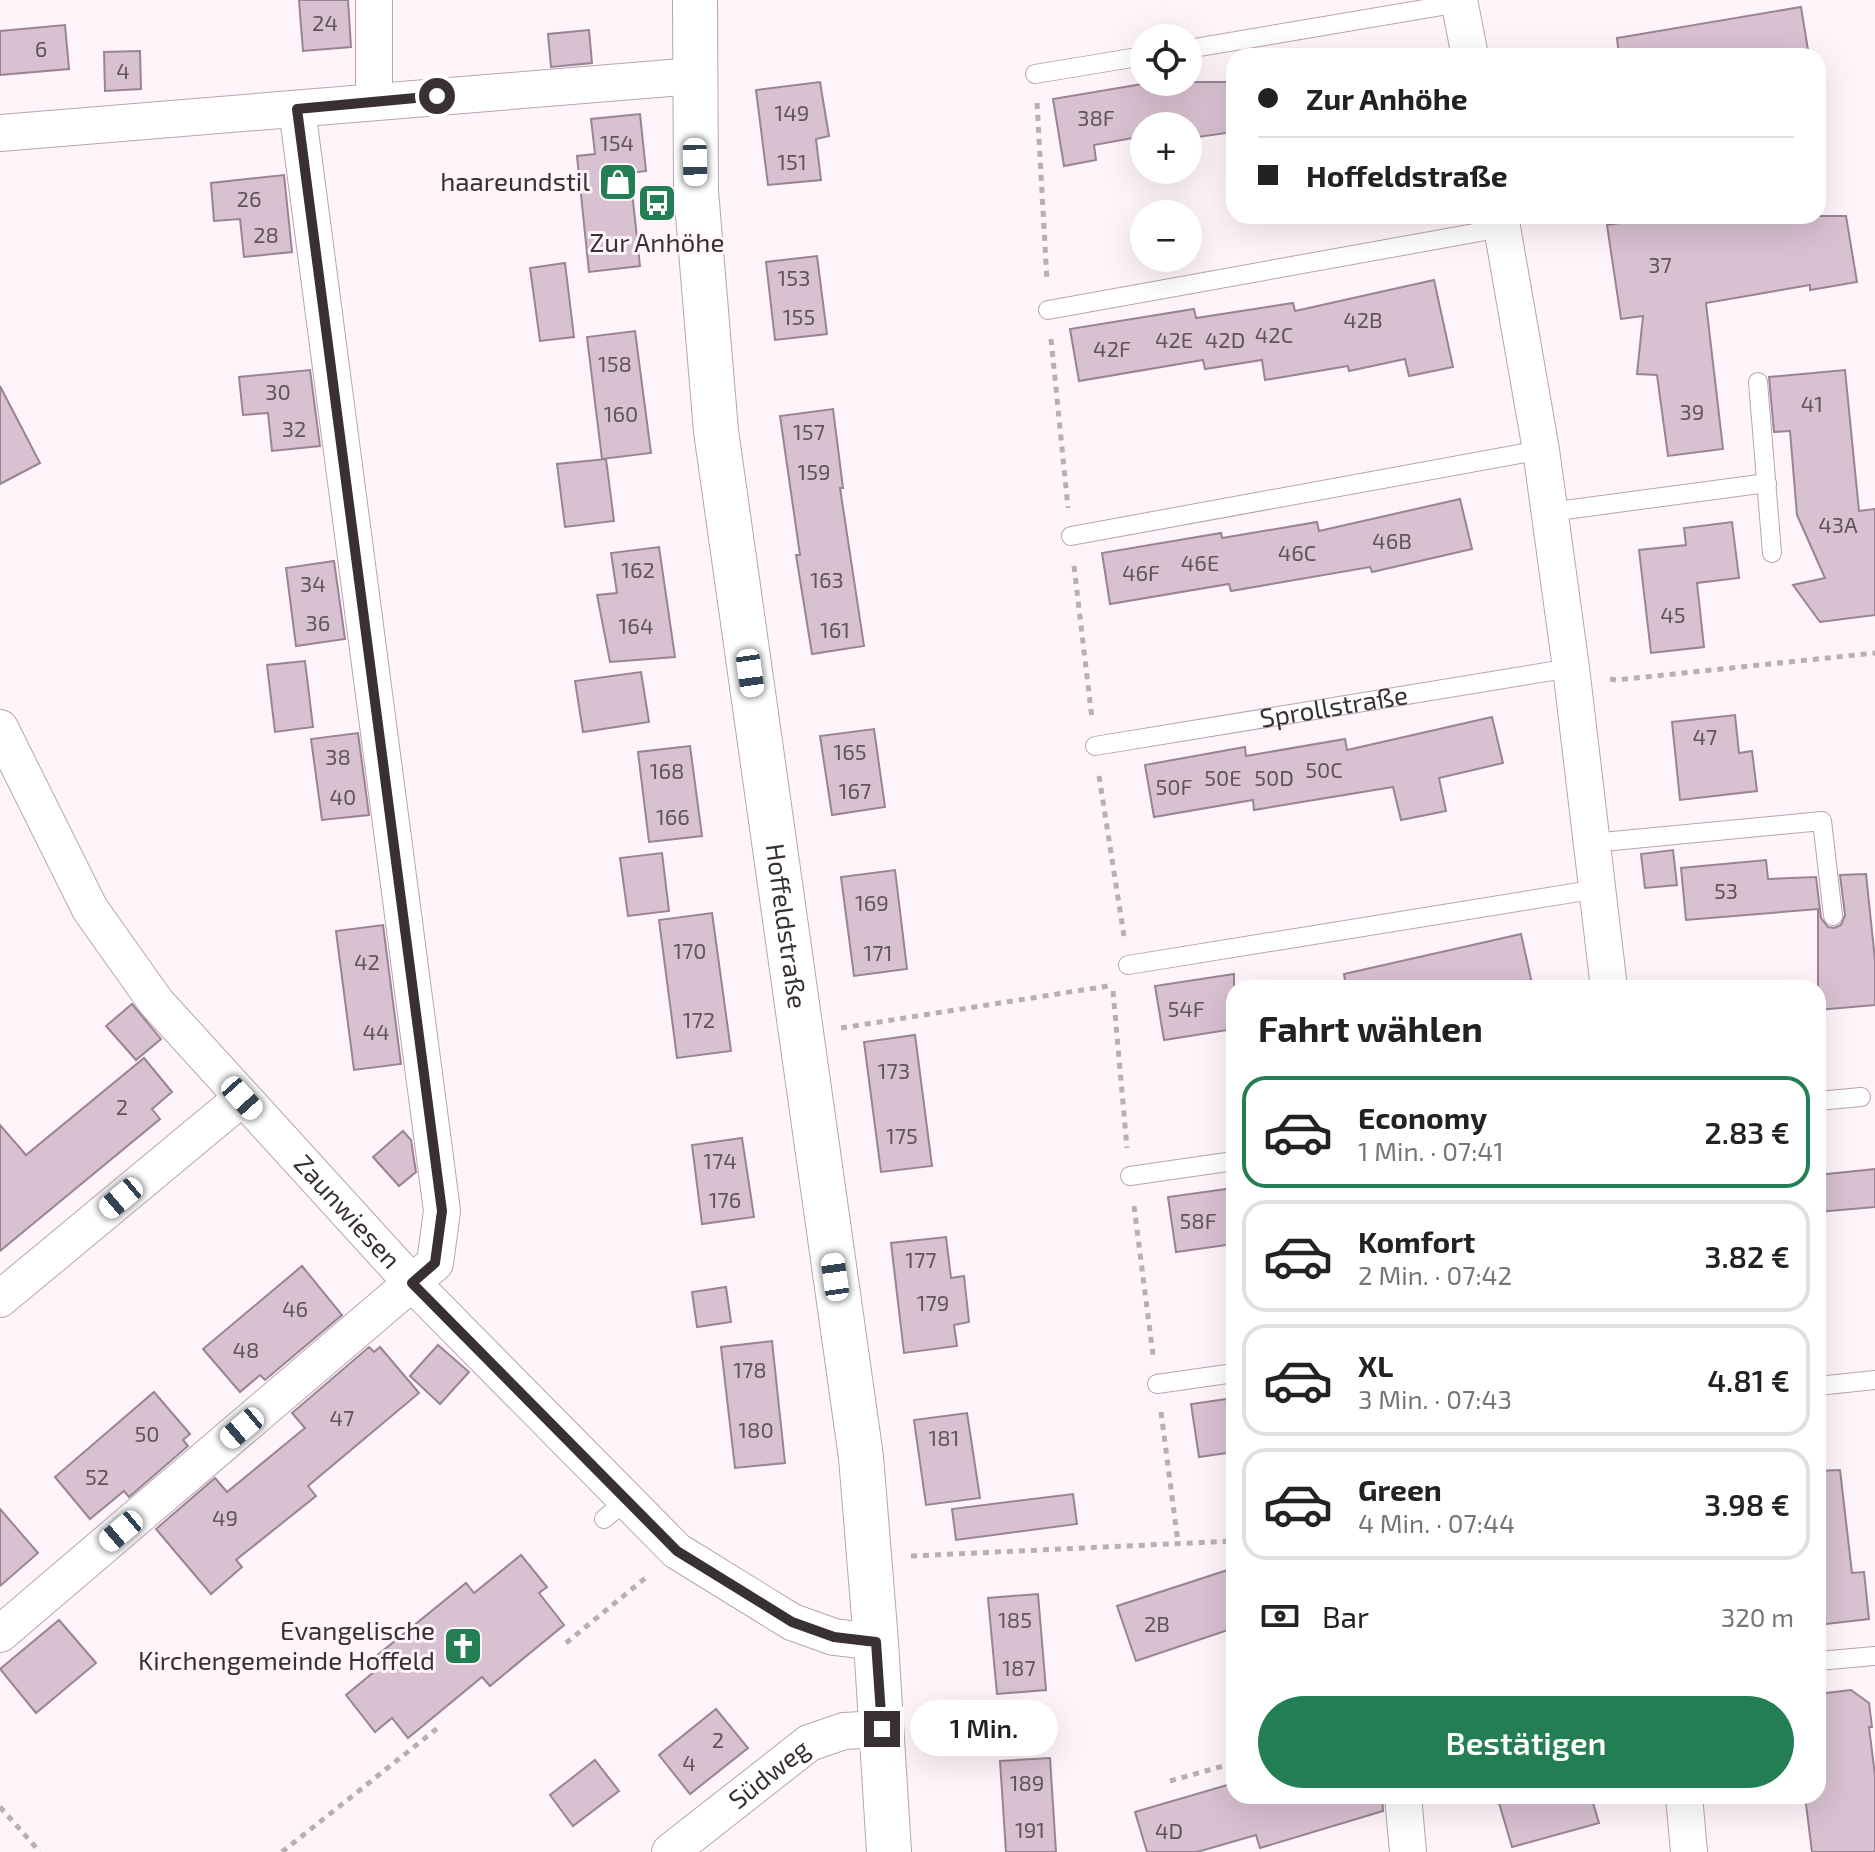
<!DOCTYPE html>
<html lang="de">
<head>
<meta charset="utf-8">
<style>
	body { margin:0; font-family:"Exo 2",sans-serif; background:#f2f2f2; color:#222; height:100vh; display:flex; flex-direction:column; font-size:30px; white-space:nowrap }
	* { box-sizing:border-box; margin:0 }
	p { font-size:26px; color:#767676 }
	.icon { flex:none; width:44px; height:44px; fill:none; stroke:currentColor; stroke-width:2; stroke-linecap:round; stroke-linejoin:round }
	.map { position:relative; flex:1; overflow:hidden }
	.side { position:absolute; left:1226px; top:980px; width:600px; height:824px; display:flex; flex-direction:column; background:#fff; border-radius:24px; box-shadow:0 8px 32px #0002 }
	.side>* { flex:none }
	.hud { position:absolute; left:1226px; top:48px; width:600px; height:176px; border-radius:24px; box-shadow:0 8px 32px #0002; display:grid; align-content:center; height:176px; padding:0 32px; background:#fff }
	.tools { position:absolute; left:1130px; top:24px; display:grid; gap:16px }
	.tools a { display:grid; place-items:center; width:72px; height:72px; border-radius:50%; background:#fff; box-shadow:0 8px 32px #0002; font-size:40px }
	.end { position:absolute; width:36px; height:36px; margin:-18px; border:10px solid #393036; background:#fff; box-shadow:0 0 0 4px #fff }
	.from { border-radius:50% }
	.bubble { position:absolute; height:56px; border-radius:28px; background:#fff; box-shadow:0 8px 32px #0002; font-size:26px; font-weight:600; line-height:56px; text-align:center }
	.car { position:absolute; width:24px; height:48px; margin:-24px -12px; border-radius:10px; box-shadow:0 0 6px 2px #0007; background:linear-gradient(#fff 24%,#345 0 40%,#fff 0 76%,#345 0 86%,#fff 0) }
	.hud b { display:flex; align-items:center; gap:28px; height:76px; font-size:30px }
	.hud b+b { border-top:2px solid #e0e0e0 }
	.hud i { width:20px; height:20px; background:#222 }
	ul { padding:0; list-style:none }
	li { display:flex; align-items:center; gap:24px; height:112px; margin:0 16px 12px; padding:0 16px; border:4px solid #e0e0e0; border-radius:24px }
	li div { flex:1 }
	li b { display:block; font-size:30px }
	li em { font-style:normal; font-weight:600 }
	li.active { border-color:#247e53 }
	li>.icon { width:72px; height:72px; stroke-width:1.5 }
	h2 { padding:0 32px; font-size:36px; line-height:96px }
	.pay { display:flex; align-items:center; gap:20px; height:88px; padding:0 32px; font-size:30px }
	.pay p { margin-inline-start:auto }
	.action { display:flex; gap:16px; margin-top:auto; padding:16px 32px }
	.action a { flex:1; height:92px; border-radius:48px; background:#247e53; color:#fff; font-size:32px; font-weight:600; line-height:92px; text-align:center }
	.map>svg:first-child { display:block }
	.building { fill:#d8c1d1; stroke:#9a8392; stroke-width:2 }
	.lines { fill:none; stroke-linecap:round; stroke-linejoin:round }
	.service-casing { stroke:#baa3b3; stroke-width:20 }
	.minor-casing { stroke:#baa3b3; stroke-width:38 }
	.tertiary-casing { stroke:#baa3b3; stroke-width:46 }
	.path { stroke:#b8aeb4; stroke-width:5; stroke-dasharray:6 6; stroke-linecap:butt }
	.service { stroke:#fff; stroke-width:18 }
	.minor { stroke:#fff; stroke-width:36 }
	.tertiary { stroke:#fff; stroke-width:44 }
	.route { stroke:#393036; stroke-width:10 }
	.labels { text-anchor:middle; stroke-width:6; stroke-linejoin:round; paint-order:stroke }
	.number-label { font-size:22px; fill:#61545d }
	.poi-label { font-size:26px; fill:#393036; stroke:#fef4fa; text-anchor:end }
	.street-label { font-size:26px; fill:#393036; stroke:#fef4fa }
</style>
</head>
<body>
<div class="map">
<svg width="1875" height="1852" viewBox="0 0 1875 1852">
	<rect width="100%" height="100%" fill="#fef4fa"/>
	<!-- building -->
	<g class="building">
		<path d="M299,0H348L351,47L303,51Z"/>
		<path d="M1801,7L1809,56H1619L1617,38Z"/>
		<path d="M65,25L69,69L0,75V31Z"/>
		<path d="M589,30L592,63L551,67L548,34Z"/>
		<path d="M140,51L141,89L105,91L104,52Z"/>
		<path d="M820,82L829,136L816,139L821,180L768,185L756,90Z"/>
		<path d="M1154,82H1234V132L1191,138L1188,126H1144V136L1094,145L1096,160L1064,166L1053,99Z"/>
		<path d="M640,114L646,171L630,173L640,266L589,272L577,156L595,154L591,119Z"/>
		<path d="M284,175L292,252L244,257L240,219L214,221L211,183Z"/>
		<path d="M1664,216H1846L1857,282L1810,290V285L1706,303L1723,449L1668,456L1657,375L1637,374L1643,316L1621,319L1607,225Z"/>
		<path d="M817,256L827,334L775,340L766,262Z"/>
		<path d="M565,263L574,337L540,341L530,268Z"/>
		<path d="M1434,280L1453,367L1409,376L1405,359L1349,371L1348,366L1265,380L1262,360L1205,369L1203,360L1079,381L1070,329L1194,309L1196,318L1293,303L1295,311Z"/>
		<path d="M635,331L651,453L602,459L587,337Z"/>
		<path d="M310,370L320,446L272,451L268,413L243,415L239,377Z"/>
		<path d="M1845,370L1859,511L1875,509V615L1820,622L1793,585L1825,578L1797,515L1790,431L1774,432L1769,377Z"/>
		<path d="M0,386L40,463L0,484Z"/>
		<path d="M833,409L843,488H840L864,646L812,654L796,555H800L780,416Z"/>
		<path d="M606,459L614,521L565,527L557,464Z"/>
		<path d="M1460,499L1472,549L1372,572L1370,567L1231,591L1229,584L1110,604L1102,553L1221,533L1222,538L1317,522L1319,531Z"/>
		<path d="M1732,522L1739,578L1697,583L1704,647L1651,653L1639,550L1686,545L1684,528Z"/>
		<path d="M659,547L675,657L610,662L597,595L617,593L611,553Z"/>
		<path d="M334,561L345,639L296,646L286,568Z"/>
		<path d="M305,661L313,727L275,732L267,665Z"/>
		<path d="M641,672L649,722L583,732L575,681Z"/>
		<path d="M1735,715L1739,753L1752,751L1757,791L1680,800L1672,722Z"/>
		<path d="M1492,717L1503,763L1439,778L1446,811L1401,820L1393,787L1254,810L1253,800L1154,817L1145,765L1245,747L1246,756L1345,739L1347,750Z"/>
		<path d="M874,729L885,807L832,815L820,736Z"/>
		<path d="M358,733L369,815L322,820L311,739Z"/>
		<path d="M690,746L702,836L649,842L638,752Z"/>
		<path d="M1673,850L1677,885L1645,888L1641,854Z"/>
		<path d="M662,853L669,911L628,916L620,858Z"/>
		<path d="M1766,860L1768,879L1816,877L1821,918L1828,927L1834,928L1841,925L1845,915L1840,875L1866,874L1875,960V1005L1818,1010V909L1686,920L1681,868Z"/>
		<path d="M895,870L907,969L854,976L841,877Z"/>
		<path d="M712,913L731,1051L677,1058L659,920Z"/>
		<path d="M383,925L401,1064L354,1070L336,931Z"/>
		<path d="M1521,934L1533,988H1346L1344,974Z"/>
		<path d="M1234,974V1029L1164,1040L1155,986Z"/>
		<path d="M132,1004L161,1039L136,1060L106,1026Z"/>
		<path d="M915,1035L932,1166L881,1172L864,1042Z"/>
		<path d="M144,1058L172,1092L152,1109L160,1119L0,1251V1125L26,1155Z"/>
		<path d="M403,1131L411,1140L416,1172L399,1186L373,1157Z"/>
		<path d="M742,1138L754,1217L702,1224L692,1145Z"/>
		<path d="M1875,1169V1207L1818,1212V1175Z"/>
		<path d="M1234,1188V1244L1176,1252L1168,1197Z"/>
		<path d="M946,1237L951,1278L964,1276L969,1322L954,1325L957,1346L904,1353L891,1243Z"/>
		<path d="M302,1266L342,1315L265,1380L260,1375L240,1392L203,1349Z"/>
		<path d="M726,1287L731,1322L697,1327L692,1292Z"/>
		<path d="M772,1341L785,1463L735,1468L721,1347Z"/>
		<path d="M438,1345L469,1372L440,1404L410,1376Z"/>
		<path d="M369,1347L374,1352L380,1347L419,1393L308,1486L316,1496L236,1560L242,1567L211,1594L156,1529L215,1478L227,1492L305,1428L292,1413Z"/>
		<path d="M154,1392L190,1434L183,1440L188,1446L129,1497L124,1491L90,1519L55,1477Z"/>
		<path d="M1234,1398V1452L1199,1457L1191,1404Z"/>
		<path d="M967,1413L980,1498L926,1505L914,1420Z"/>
		<path d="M1840,1470L1852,1573L1864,1572L1869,1619L1818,1625V1471Z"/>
		<path d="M1073,1494L1077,1524L956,1540L952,1509Z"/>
		<path d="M0,1509L38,1553L0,1586Z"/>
		<path d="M521,1555L547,1587L539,1593L564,1625L490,1686L482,1677L408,1738L392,1718L375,1732L346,1695L375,1671L369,1662L466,1583L474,1593Z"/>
		<path d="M1234,1568V1628L1136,1661L1117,1606Z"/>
		<path d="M1038,1594L1046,1690L997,1694L988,1598Z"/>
		<path d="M59,1620L96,1663L36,1713L0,1669Z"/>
		<path d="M1851,1690L1869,1703L1872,1727H1869L1875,1775V1852H1812L1805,1796H1818V1694Z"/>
		<path d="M716,1709L748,1748L690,1794L659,1755Z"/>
		<path d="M1050,1758L1056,1852H1006L1000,1761Z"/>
		<path d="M595,1760L619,1791L573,1826L550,1795Z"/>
		<path d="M1234,1783V1796H1382L1383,1811L1260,1848L1256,1835L1197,1852H1147L1135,1812Z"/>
		<path d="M1497,1796H1591L1599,1823L1512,1847Z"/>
	</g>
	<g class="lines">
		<!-- service casing -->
		<g class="service-casing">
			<g id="service">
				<path d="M1188,49L1460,3"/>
				<path d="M1035,74L1144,56"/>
				<path d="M1048,310L1502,228"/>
				<path d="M1758,382L1772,553"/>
				<path d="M1550,512L1767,483"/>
				<path d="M1071,536L1541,450"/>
				<path id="s1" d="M1095,746L1571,668"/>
				<path d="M1592,843L1822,821L1833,916"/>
				<path d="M1128,965L1598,889"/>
				<path d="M1818,1101L1861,1097"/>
				<path d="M1130,1176L1234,1161"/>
				<path d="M1157,1384L1234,1373"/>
				<path d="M1818,1386L1875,1380"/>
				<path d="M604,1519L627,1500"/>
				<path d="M1818,1661L1875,1656"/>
			</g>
		</g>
		<!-- minor casing -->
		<g class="minor-casing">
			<g id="minor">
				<path d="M1459,0L1470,56"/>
				<path d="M374,102V0"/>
				<path d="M0,133L694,76"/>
				<path d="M1500,216L1541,450L1571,668L1609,988"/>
				<path id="s2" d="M0,728L90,909L156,1002L412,1283L677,1551L792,1622L834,1637L876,1642"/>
				<path d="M0,1299L242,1098"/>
				<path d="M0,1634L435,1263L442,1211L297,109"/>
				<path d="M1403,1796L1408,1852"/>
				<path d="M1684,1796L1689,1852"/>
				<path id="s3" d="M670,1852L809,1743L844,1731L882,1729"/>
			</g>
		</g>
		<!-- tertiary casing -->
		<g class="tertiary-casing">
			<g id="tertiary">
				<path id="s4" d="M695,0L696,191L716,431L861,1457L876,1642L889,1852"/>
			</g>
		</g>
		<!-- path -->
		<g class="path">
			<path d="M1037,103L1047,281"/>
			<path d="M1051,339L1068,508"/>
			<path d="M1074,566L1092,719"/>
			<path d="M1610,679L1616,680L1875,653"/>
			<path d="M1099,776L1124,936"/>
			<path d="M1113,991L1127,1148"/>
			<path d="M841,1028L1108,986"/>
			<path d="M1134,1206L1153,1355"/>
			<path d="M1161,1412L1178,1543"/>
			<path d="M911,1556L1234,1541"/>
			<path d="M566,1643L649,1575"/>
			<path d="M1170,1781L1234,1763"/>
			<path d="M0,1807L40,1852"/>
			<path d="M282,1852L439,1727"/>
		</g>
		<!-- service -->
		<use href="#service" class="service"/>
		<!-- minor -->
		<use href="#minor" class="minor"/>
		<!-- tertiary -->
		<use href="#tertiary" class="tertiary"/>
	</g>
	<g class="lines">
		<!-- route -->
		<path class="route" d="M437,96L297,109L442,1211L435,1263L412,1283L677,1551L792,1622L834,1637L876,1642L882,1729"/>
	</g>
	<!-- icons -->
	<defs>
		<g id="shop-square" transform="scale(2)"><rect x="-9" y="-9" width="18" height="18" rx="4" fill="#247e53" stroke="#fef4fa"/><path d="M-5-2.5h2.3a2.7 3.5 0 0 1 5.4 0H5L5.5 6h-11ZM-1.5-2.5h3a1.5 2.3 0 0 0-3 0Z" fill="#fff"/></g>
		<g id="bus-square" transform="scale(2)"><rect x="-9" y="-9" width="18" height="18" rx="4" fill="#247e53" stroke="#fef4fa"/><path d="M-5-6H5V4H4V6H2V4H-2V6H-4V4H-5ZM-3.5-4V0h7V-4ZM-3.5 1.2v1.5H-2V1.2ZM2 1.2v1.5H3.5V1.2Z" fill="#fff"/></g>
		<g id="church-square" transform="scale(2)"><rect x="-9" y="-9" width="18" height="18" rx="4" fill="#247e53" stroke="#fef4fa"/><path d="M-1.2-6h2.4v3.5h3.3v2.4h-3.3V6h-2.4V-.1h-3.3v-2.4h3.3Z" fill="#fff"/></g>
	</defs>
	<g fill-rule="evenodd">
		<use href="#shop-square" x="618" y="182"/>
		<use href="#bus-square" x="657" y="203"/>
		<use href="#church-square" x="463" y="1646"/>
	</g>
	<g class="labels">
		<!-- number labels -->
		<g class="number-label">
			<text x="325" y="31">24</text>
			<text x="41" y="57">6</text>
			<text x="123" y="79">4</text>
			<text x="792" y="121">149</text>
			<text x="1096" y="126">38F</text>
			<text x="617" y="151">154</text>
			<text x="792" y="170">151</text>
			<text x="249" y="207">26</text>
			<text x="266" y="243">28</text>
			<text x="1660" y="273">37</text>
			<text x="794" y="286">153</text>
			<text x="799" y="325">155</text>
			<text x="1363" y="328">42B</text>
			<text x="1274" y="343">42C</text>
			<text x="1174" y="348">42E</text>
			<text x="1225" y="348">42D</text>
			<text x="1112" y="357">42F</text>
			<text x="615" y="372">158</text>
			<text x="278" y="400">30</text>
			<text x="1812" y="412">41</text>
			<text x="1692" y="420">39</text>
			<text x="621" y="422">160</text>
			<text x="294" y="437">32</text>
			<text x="809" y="440">157</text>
			<text x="814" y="480">159</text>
			<text x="1838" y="533">43A</text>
			<text x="1392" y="549">46B</text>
			<text x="1297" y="561">46C</text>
			<text x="1200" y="571">46E</text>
			<text x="638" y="578">162</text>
			<text x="1141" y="581">46F</text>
			<text x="827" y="588">163</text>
			<text x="313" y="592">34</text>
			<text x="1673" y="623">45</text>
			<text x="318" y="631">36</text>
			<text x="636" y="634">164</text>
			<text x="835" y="638">161</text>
			<text x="1705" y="745">47</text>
			<text x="850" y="760">165</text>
			<text x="338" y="765">38</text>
			<text x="1324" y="778">50C</text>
			<text x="667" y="779">168</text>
			<text x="1223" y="786">50E</text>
			<text x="1274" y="786">50D</text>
			<text x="1174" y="795">50F</text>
			<text x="855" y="799">167</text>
			<text x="343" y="805">40</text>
			<text x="673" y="825">166</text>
			<text x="1726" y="899">53</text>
			<text x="872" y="911">169</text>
			<text x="690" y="959">170</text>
			<text x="878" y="961">171</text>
			<text x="367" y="970">42</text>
			<text x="1186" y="1017">54F</text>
			<text x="699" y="1028">172</text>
			<text x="376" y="1040">44</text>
			<text x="894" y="1079">173</text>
			<text x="122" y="1115">2</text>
			<text x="902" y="1144">175</text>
			<text x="720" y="1169">174</text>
			<text x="725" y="1208">176</text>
			<text x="1198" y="1229">58F</text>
			<text x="921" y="1268">177</text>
			<text x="933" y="1311">179</text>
			<text x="295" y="1317">46</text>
			<text x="246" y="1358">48</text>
			<text x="750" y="1378">178</text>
			<text x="342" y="1426">47</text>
			<text x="756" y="1438">180</text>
			<text x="147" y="1442">50</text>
			<text x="944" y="1446">181</text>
			<text x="97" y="1485">52</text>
			<text x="225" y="1526">49</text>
			<text x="1015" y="1628">185</text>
			<text x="1157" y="1632">2B</text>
			<text x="1019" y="1676">187</text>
			<text x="718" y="1748">2</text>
			<text x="689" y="1771">4</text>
			<text x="1027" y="1791">189</text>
			<text x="1030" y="1838">191</text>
			<text x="1169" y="1839">4D</text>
		</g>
		<!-- poi labels -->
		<g class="poi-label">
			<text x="590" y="191">haareundstil</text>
			<text x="657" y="252" text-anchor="middle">Zur Anhöhe</text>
			<text x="435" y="1640">Evangelische<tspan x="435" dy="30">Kirchengemeinde Hoffeld</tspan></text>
		</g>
		<!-- street labels -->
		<g class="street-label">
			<text dy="9" stroke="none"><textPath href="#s1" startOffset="242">Sprollstraße</textPath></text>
			<text dy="9" stroke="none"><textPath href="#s4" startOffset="932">Hoffeldstraße</textPath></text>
			<text dy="9" stroke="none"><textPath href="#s2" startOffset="600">Zaunwiesen</textPath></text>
			<text dy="9" stroke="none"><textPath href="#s3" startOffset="126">Südweg</textPath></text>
		</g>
	</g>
</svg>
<div class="tools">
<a><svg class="icon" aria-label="locate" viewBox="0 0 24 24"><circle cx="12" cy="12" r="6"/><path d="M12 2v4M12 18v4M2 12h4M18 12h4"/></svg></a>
<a>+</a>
<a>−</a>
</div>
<i class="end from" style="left:437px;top:96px"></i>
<i class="end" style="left:882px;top:1729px"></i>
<div class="bubble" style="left:910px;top:1700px;width:148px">1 Min.</div>
<i class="car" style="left:695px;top:162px;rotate:179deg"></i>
<i class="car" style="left:750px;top:673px;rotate:172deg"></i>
<i class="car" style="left:242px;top:1098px;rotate:138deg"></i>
<i class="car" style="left:121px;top:1198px;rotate:230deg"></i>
<i class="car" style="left:835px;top:1277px;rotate:352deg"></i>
<i class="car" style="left:242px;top:1428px;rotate:230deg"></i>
<i class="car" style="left:121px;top:1531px;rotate:230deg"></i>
<div class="hud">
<b><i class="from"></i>Zur Anhöhe</b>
<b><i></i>Hoffeldstraße</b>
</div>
<section class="side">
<h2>Fahrt wählen</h2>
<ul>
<li class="active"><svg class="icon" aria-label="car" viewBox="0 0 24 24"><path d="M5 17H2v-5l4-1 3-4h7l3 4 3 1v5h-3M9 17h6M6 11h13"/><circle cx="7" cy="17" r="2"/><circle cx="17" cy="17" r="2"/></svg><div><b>Economy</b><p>1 Min. · 07:41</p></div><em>2.83 €</em></li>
<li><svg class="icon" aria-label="car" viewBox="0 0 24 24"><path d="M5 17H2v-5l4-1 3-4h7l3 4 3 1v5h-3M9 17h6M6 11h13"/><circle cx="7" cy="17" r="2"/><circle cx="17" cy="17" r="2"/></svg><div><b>Komfort</b><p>2 Min. · 07:42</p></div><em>3.82 €</em></li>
<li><svg class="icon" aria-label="car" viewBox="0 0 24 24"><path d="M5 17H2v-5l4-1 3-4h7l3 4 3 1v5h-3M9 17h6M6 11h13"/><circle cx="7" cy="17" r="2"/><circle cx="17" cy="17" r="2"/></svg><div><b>XL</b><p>3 Min. · 07:43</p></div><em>4.81 €</em></li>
<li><svg class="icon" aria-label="car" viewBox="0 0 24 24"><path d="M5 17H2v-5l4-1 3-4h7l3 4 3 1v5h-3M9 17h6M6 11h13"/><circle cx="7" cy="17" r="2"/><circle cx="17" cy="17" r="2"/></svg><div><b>Green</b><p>4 Min. · 07:44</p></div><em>3.98 €</em></li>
</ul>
<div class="pay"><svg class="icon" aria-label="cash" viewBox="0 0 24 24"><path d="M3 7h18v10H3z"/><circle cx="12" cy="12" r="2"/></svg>Bar<p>320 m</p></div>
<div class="action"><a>Bestätigen</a></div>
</section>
</div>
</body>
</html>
